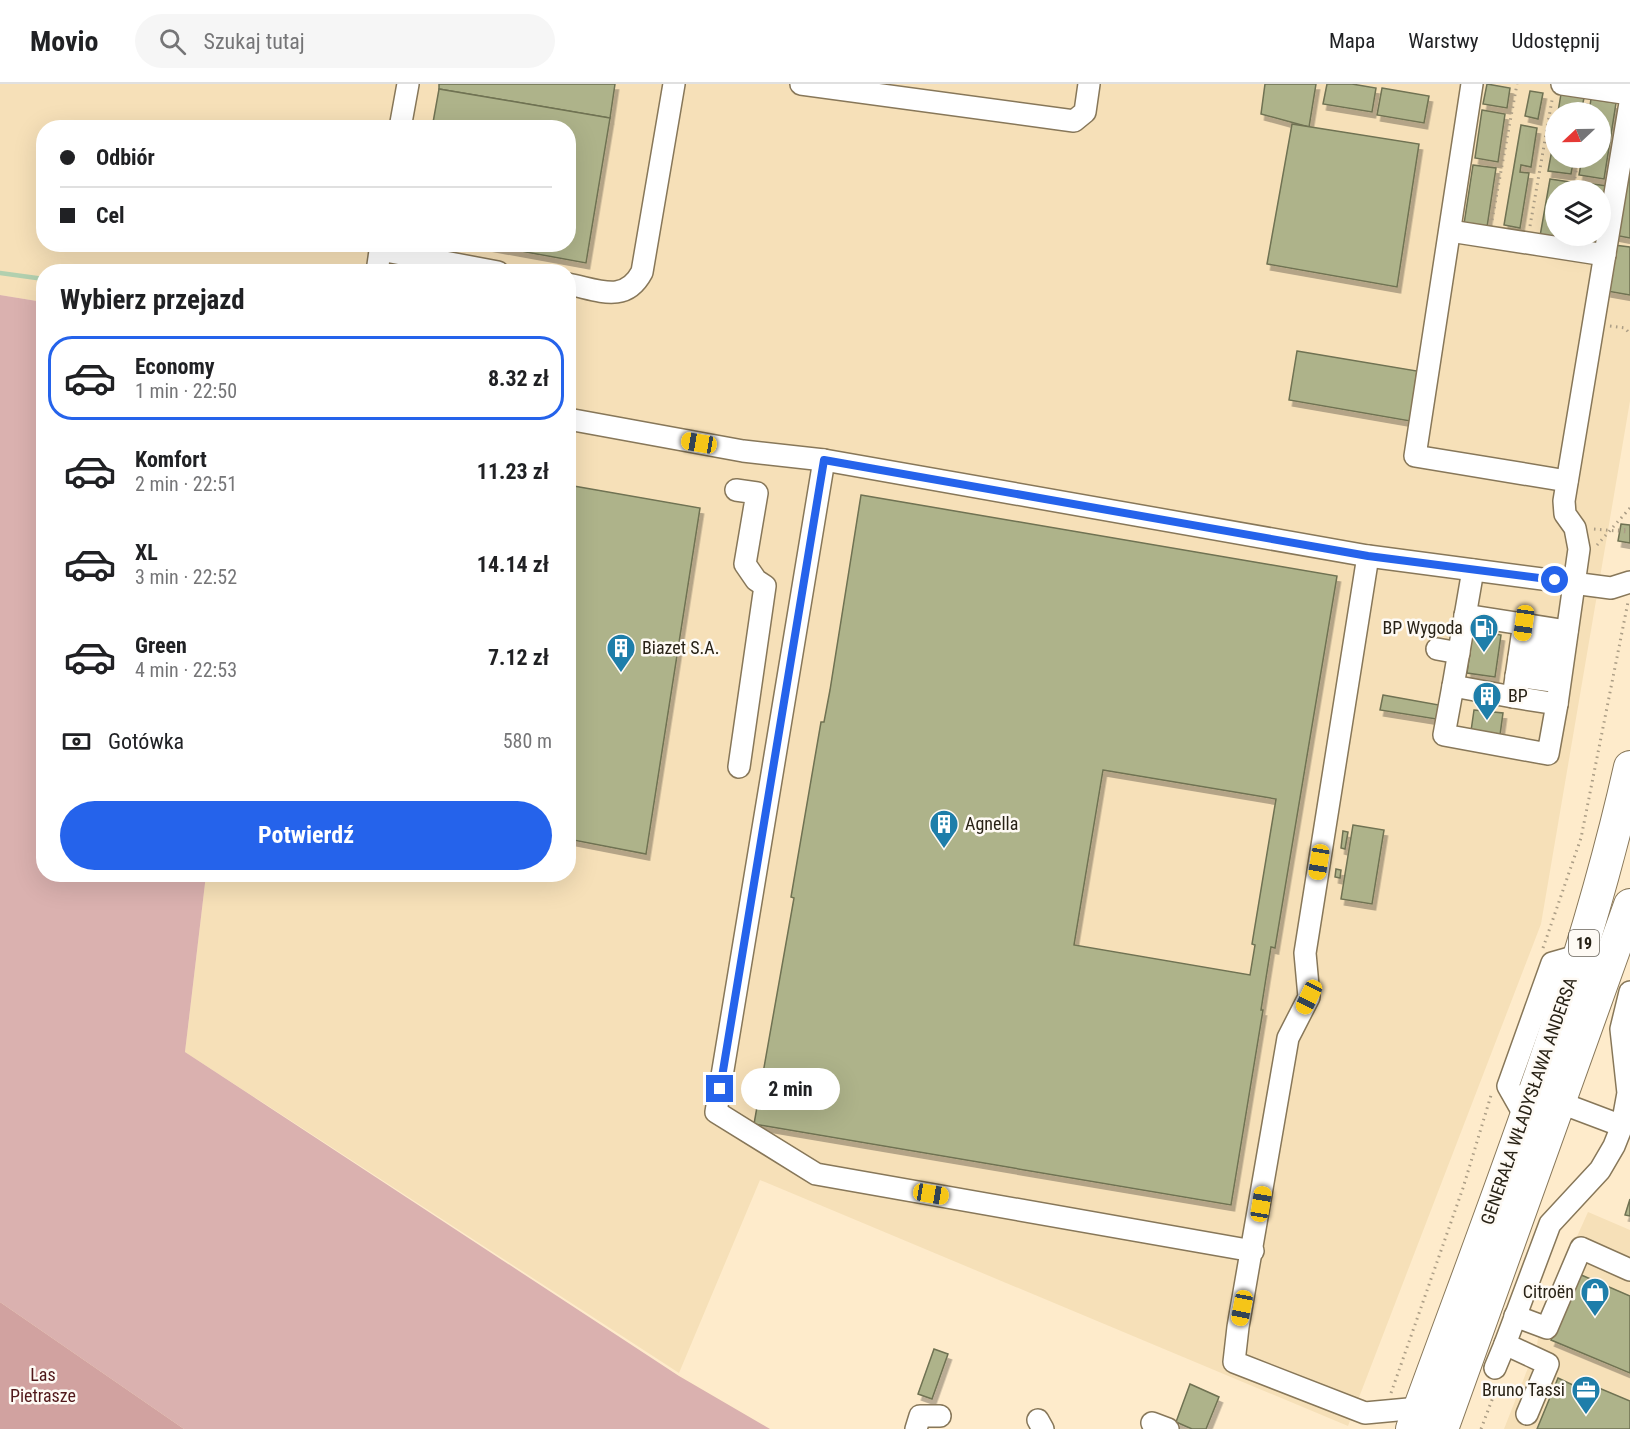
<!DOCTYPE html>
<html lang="pl">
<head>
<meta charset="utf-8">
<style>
	body { margin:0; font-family:"Roboto Condensed",sans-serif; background:#f6f6f6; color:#202124; height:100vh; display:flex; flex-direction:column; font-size:22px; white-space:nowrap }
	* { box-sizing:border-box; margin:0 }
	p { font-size:20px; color:#757577 }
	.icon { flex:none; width:33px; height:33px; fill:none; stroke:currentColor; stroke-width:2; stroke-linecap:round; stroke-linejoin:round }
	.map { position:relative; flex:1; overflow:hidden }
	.sheet { position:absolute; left:36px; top:180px; width:540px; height:618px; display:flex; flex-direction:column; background:#fff; border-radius:24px; box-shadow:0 6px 24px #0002 }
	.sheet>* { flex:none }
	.hud { position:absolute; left:36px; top:36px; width:540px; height:132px; border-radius:24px; box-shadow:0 6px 24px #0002; display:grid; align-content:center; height:132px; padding:0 24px; background:#fff }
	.needle { width:39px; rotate:248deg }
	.controls { position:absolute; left:1545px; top:18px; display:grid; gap:12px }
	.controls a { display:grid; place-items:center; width:66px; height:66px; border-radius:50%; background:#fff; box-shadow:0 6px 24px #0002; font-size:30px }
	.end { position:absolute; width:27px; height:27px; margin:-14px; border:8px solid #2563eb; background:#fff; box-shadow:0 0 0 3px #fff }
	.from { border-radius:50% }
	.bubble { position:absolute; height:42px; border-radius:21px; background:#fff; box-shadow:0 6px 24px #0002; font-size:20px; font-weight:700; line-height:42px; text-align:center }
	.car { position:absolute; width:18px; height:36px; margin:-18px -9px; border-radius:8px; box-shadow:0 0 4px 2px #0007; background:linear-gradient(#f5c518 24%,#345 0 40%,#f5c518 0 76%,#345 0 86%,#f5c518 0) }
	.hud b { display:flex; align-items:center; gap:21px; height:57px; font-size:22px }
	.hud b+b { border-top:2px solid #e0e0e0 }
	.hud i { width:15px; height:15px; background:#202124 }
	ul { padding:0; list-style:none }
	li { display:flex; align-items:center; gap:18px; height:84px; margin:0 12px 9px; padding:0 12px; border:3px solid transparent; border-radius:24px }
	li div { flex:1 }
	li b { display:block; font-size:22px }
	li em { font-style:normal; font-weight:700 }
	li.active { border-color:#2563eb }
	li>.icon { width:54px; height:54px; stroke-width:1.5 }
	h2 { padding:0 24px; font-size:27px; line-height:72px }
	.pay { display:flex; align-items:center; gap:15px; height:66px; padding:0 24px; font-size:22px }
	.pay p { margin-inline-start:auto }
	.button { display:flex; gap:12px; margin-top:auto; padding:12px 24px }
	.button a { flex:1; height:69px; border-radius:36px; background:#2563eb; color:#fff; font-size:24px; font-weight:700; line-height:69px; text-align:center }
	header { display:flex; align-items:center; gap:36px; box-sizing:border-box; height:84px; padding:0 30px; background:#fff; border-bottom:2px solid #e0e0e0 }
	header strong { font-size:28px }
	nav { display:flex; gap:33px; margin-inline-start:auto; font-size:21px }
	.search { width:420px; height:54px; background:#f6f6f6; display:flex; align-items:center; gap:15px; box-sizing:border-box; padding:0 21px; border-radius:33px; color:#757577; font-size:22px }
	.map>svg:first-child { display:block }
	.built { fill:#f6e0b8; fill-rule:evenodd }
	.green { fill:#dab1af }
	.forest { fill:#d1a2a0 }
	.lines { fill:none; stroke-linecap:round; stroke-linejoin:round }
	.stream { stroke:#b2d0af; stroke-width:4.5 }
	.building { fill:#aeb38a; stroke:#6f7252; stroke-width:1.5; fill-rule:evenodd; filter:url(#shadow) }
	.minor-casing { stroke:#877759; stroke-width:24 }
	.highway-casing { stroke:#877759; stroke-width:34 }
	.path { stroke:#ab9d85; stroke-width:3; stroke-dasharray:1.5 4.5; stroke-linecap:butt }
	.minor { stroke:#fff; stroke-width:21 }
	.highway { stroke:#fff; stroke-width:32 }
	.route { stroke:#2563eb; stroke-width:8 }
	.labels { text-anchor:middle; stroke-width:5; stroke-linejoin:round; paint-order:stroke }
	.shield { fill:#fefaf4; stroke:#686359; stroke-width:1.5 }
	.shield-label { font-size:16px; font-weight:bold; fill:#282216 }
	.poi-label { font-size:18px; fill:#282216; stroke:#fefaf4; text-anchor:end }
	.street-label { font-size:18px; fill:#282216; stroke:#fefaf4 }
	.park-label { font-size:18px; fill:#51181a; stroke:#fefaf4 }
</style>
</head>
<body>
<header>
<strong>Movio</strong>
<div class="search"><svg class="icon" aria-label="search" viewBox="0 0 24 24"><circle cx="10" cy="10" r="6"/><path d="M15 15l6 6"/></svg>Szukaj tutaj</div>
<nav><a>Mapa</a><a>Warstwy</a><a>Udostępnij</a></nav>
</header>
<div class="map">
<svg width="1630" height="1345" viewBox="0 0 1630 1345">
	<defs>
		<filter id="shadow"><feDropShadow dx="3.5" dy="6" stdDeviation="0" flood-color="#0004"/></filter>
	</defs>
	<rect width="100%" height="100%" fill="#feebcb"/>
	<!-- built -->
	<g class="built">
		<path d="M0,0H1630V317L1541,840L1348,1342L760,1096L679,1289L185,968L206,791L568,790V188H44L43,218L0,211ZM1556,28H1600V74H1556ZM44,44H568V160H44ZM1556,106H1600V152H1556Z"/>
		<path d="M1588,1128L1630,1146V1345H1504L1537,1261L1540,1241L1548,1217Z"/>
	</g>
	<!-- green -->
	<path class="green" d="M0,211L43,218L44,790L206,791L185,968L679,1292L770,1345H184L0,1218Z"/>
	<!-- forest -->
	<path class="forest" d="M0,1218L184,1345H0Z"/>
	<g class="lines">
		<!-- stream -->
		<path class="stream" d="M0,189L44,195"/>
	</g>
	<!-- building -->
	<g class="building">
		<path d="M439,0H615L610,34L439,5Z"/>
		<path d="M1265,0H1316L1309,43L1261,30Z"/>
		<path d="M1327,0H1352L1376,4L1372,28L1323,20Z"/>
		<path d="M1487,0L1510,4L1507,24L1483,20Z"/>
		<path d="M1382,4L1429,12L1424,39L1377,31Z"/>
		<path d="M439,5L610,34L586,179L482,160H568V44H432Z"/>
		<path d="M1530,7L1543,9L1538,35L1525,32Z"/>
		<path d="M1561,10L1584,14L1581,28H1558Z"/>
		<path d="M1591,15L1616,19L1604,95L1579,91L1582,74H1600V28H1589Z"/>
		<path d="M1482,26L1505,30L1498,78L1475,74Z"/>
		<path d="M1292,40L1419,60L1397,203L1267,180Z"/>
		<path d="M1521,41L1537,44L1531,83L1521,81L1520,88L1529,89L1520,144L1504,141Z"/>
		<path d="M1556,44V74H1574L1571,90L1548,87Z"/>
		<path d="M1630,65V154L1614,151Z"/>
		<path d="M1473,81L1496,84L1487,143L1464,140Z"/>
		<path d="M1550,95L1570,98L1569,106H1556V152H1561V155L1540,152Z"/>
		<path d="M1579,98L1607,102L1606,112H1602L1600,127V106H1578Z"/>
		<path d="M1572,152H1598L1597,161L1571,158Z"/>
		<path d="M1614,161L1630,163V211L1607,207Z"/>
		<path d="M1297,267L1417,287L1410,337L1289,316Z"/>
		<path d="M568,401L700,424L646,770L568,755Z"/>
		<path d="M861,411L1337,492L1275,864L1271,863L1266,894L1261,926H1263L1231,1121L754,1040L794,814L791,813L821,638H824L830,606ZM1103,686L1276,715L1252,860L1255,861L1250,891L1074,861Z"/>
		<path d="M1621,440L1630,441V459L1618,457Z"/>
		<path d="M1473,546L1501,551L1495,593L1467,589Z"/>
		<path d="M1383,611L1439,621L1436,635L1380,626Z"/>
		<path d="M1474,626L1503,629L1500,651L1471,647Z"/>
		<path d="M1353,741L1384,746L1372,820L1341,815Z"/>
		<path d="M1343,747L1348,748L1345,765L1341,764Z"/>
		<path d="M1336,785L1341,786L1340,794L1335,793Z"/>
		<path d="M1630,1115V1132L1625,1131Z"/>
		<path d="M1579,1190L1630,1212V1289L1551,1256Z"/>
		<path d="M934,1265L948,1270L932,1315L918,1310Z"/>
		<path d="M1558,1294L1577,1303L1580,1296L1630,1317V1345H1537Z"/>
		<path d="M1190,1300L1219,1313L1206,1345H1192L1176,1338Z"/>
	</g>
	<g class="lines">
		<!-- minor casing -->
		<g class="minor-casing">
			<g id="minor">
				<path d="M801,0L1074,37L1085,28L1089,0"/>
				<path d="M1472,0L1415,372L1567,397"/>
				<path d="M1562,0L1630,10"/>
				<path d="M400,44L408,0"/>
				<path d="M1450,147L1605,171"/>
				<path d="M380,166L498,188"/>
				<path d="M377,188L381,160"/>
				<path d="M568,200C599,206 625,220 642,188L674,0"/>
				<path d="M568,335L743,367L824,376L1368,472L1611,504L1630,498"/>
				<path d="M824,376L716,1028L816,1090L1253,1167"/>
				<path d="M736,406L757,409L745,480L756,496L765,502L739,683"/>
				<path d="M1368,472L1305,869L1309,913L1288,954L1238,1243L1234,1278L1365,1329L1419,1324"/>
				<path d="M1465,531L1567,547"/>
				<path d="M1524,539L1513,613L1557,620L1579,465L1575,444L1565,430L1564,417L1630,19"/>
				<path d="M1522,557L1564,565"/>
				<path d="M1437,565L1459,569"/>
				<path d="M1519,574L1562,580"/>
				<path d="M1516,592L1559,598"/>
				<path d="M1453,602L1473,486"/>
				<path d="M1513,613L1453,602L1444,651L1548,670L1557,620"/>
				<path d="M1561,1019L1622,1042"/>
				<path d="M1525,1032L1508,1002L1552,879L1580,871"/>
				<path d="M1515,1232L1547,1244L1581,1164L1630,1186"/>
				<path d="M1495,1284L1505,1260"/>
				<path d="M1527,1330L1548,1280L1505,1260L1550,1140L1600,1086L1614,1062L1622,1042L1628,1009L1621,945L1630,908"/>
				<path d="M1038,1336L1043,1345"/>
				<path d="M1152,1339L1168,1345"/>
				<path d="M916,1345L920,1332H940"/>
			</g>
		</g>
		<!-- highway casing -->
		<g class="highway-casing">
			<g id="highway">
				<path d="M1412,1345C1491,1127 1579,910 1630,683"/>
				<path d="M1442,1345L1630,821"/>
			</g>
		</g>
		<!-- path -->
		<g class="path">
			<path d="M1585,28L1587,21"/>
			<path d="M1573,106L1578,74"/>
			<path d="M1492,136L1517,0"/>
			<path d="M1530,142L1552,16"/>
			<path d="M1610,242L1625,244L1630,250"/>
			<path d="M1594,445L1628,448"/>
			<path d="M1618,446L1630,445"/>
			<path d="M1597,461L1630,424"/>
			<path d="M1543,864L1581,754L1628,518"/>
			<path d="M1391,1309L1463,1104L1492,1008"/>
			<path d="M1481,1345L1498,1300"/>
		</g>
		<!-- minor -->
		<use href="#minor" class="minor"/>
		<!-- highway -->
		<use href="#highway" class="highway"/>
	</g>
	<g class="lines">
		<!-- route -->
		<path class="route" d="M720,1005L824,376L1368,472L1555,496"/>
	</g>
	<!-- icons -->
	<defs>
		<g id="fuel-pin" transform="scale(1.5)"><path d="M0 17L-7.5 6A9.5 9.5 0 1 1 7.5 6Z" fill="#1e7eaa" stroke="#fefaf4"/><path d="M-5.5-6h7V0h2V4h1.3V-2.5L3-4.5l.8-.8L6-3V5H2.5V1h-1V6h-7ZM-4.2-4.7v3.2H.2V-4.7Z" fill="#fff"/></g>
		<g id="building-pin" transform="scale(1.5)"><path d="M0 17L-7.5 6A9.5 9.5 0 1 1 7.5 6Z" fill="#1e7eaa" stroke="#fefaf4"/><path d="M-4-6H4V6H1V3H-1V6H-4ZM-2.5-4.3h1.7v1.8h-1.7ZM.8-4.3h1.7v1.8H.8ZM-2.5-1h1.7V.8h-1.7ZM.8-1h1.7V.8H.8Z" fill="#fff"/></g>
		<g id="shop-pin" transform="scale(1.5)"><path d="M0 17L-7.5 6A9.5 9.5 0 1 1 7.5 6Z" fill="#1e7eaa" stroke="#fefaf4"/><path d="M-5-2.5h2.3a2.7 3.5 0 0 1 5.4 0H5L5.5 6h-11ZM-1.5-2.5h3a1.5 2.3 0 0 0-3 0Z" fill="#fff"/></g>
		<g id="office-pin" transform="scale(1.5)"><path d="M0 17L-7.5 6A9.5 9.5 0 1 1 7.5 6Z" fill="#1e7eaa" stroke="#fefaf4"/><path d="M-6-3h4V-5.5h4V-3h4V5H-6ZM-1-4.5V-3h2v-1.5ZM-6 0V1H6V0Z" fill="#fff"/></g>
	</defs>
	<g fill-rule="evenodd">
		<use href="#fuel-pin" x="1484" y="544"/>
		<use href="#building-pin" x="621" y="564"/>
		<use href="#building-pin" x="1487" y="612"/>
		<use href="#building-pin" x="944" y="740"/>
		<use href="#shop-pin" x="1595" y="1208"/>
		<use href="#office-pin" x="1586" y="1306"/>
	</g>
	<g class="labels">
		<!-- shield labels -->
		<rect class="shield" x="1569" y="846" width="30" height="26" rx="4.5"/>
		<g class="shield-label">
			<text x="1584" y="865">19</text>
		</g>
		<!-- poi labels -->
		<g class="poi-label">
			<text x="1463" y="550">BP Wygoda</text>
			<text x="642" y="570" text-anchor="start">Biazet S.A.</text>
			<text x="1508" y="618" text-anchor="start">BP</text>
			<text x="965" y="746" text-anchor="start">Agnella</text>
			<text x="1574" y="1214">Citroën</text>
			<text x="1565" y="1312">Bruno Tassi</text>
		</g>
		<!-- street labels -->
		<g class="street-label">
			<text transform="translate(1529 1017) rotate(-71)" y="6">GENERAŁA WŁADYSŁAWA ANDERSA</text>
		</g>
		<!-- park labels -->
		<g class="park-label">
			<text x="43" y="1297">Las<tspan x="43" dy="21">Pietrasze</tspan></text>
		</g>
	</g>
</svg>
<div class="controls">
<a><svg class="needle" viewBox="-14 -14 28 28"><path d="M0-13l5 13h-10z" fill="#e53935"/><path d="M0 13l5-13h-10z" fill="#757577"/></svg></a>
<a><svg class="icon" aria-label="layers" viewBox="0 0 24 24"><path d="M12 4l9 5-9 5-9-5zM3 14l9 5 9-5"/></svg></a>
</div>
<i class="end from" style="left:1555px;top:496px"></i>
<i class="end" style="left:720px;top:1005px"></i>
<div class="bubble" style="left:741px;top:984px;width:99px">2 min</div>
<i class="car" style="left:699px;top:359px;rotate:280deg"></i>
<i class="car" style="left:1524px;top:539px;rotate:188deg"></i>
<i class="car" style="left:1319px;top:778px;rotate:189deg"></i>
<i class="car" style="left:1309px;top:913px;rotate:206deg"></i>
<i class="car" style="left:931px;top:1110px;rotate:100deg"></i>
<i class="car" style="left:1261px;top:1120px;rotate:9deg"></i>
<i class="car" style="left:1242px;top:1224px;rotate:191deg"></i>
<div class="hud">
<b><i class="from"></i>Odbiór</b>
<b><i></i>Cel</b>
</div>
<section class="sheet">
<h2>Wybierz przejazd</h2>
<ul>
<li class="active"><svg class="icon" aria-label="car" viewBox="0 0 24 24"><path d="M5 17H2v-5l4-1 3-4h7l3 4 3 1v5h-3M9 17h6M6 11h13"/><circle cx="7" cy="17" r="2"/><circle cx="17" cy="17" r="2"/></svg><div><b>Economy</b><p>1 min · 22:50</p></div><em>8.32 zł</em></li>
<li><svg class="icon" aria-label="car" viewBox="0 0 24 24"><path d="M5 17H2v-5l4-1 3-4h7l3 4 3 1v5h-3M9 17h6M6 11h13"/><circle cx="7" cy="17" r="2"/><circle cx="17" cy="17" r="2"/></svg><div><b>Komfort</b><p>2 min · 22:51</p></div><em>11.23 zł</em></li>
<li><svg class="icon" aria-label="car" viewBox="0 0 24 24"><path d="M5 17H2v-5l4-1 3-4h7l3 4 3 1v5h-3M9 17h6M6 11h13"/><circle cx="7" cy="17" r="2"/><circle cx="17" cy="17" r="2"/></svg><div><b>XL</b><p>3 min · 22:52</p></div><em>14.14 zł</em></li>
<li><svg class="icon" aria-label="car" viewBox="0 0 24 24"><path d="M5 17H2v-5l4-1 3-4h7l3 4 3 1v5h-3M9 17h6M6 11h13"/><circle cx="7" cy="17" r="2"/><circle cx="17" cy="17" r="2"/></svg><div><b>Green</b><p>4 min · 22:53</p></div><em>7.12 zł</em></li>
</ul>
<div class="pay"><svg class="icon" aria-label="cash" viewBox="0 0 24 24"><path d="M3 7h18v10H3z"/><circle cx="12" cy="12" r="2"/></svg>Gotówka<p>580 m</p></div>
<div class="button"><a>Potwierdź</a></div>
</section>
</div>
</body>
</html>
